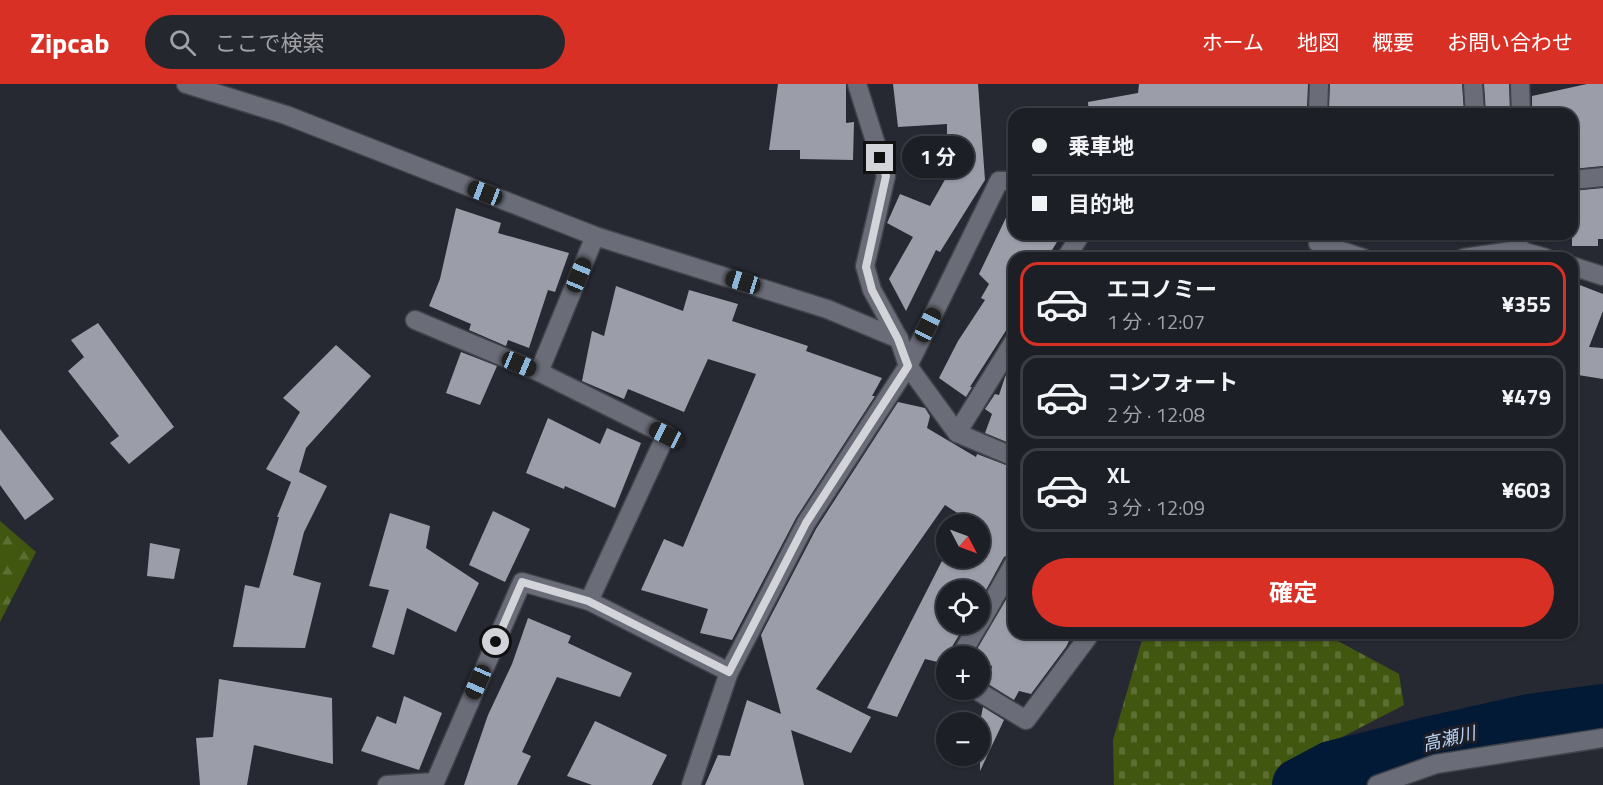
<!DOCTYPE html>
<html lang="ja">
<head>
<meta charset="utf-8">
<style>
	body { margin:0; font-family:"Titillium Web","Noto Sans JP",sans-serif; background:#25272e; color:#f1f3f6; height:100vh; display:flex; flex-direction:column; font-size:22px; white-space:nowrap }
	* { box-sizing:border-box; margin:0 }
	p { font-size:20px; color:#a0a2a7 }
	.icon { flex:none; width:33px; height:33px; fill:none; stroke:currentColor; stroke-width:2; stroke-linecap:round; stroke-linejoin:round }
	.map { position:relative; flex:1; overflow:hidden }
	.drawer { position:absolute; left:1008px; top:168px; width:570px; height:387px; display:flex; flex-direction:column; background:#1c1f26; border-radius:18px; box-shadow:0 2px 4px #0004,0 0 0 2px #3a3d43 }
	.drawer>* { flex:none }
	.guide { position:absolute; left:1008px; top:24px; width:570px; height:132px; border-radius:18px; box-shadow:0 2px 4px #0004,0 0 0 2px #3a3d43; display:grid; align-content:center; height:132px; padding:0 24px; background:#1c1f26 }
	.needle { width:39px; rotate:131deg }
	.buttons { position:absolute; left:936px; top:430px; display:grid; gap:12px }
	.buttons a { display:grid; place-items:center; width:54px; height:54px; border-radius:50%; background:#1c1f26; box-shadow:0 2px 4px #0004,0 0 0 2px #3a3d43; font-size:30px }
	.end { position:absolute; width:27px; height:27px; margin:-14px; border:8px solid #d2d4da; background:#111; box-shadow:0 0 0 3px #111 }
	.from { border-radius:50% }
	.bubble { position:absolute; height:42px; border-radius:21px; background:#1c1f26; box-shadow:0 2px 4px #0004,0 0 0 2px #3a3d43; font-size:20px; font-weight:700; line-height:42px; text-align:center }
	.car { position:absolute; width:18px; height:36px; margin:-18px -9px; border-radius:8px; box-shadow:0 0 4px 2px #0007; background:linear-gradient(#222 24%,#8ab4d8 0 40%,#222 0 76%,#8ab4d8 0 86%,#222 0) }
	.guide b { display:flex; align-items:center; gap:21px; height:57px; font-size:22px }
	.guide b+b { border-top:2px solid #3a3d43 }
	.guide i { width:15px; height:15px; background:#f1f3f6 }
	ul { padding:10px 0 0; list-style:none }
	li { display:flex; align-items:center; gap:18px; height:84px; margin:0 12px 9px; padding:0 12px; border:3px solid #3a3d43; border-radius:18px }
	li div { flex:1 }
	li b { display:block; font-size:22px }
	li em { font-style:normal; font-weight:700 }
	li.active { border-color:#d93025 }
	li>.icon { width:54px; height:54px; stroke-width:1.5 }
	.cta { display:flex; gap:12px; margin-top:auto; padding:12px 24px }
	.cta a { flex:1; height:69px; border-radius:36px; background:#d93025; color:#fff; font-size:24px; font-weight:700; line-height:69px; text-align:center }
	header { display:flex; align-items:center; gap:36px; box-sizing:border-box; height:84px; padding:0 30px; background:#d93025; color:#fff }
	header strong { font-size:28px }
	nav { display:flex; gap:33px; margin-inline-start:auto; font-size:21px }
	.search { width:420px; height:54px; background:#25272e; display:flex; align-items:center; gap:15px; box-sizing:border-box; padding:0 21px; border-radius:33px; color:#a0a2a7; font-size:22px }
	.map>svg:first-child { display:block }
	.forest { fill:url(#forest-firs) }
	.cemetery { fill:url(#cemetery-stones) }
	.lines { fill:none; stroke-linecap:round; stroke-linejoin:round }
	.river { stroke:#031a36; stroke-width:54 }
	.building { fill:#9b9ea9 }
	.minor-casing { stroke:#42444b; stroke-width:21 }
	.minor { stroke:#6a6d78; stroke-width:18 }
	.route { stroke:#d2d4da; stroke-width:8 }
	.labels { text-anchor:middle; stroke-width:6; stroke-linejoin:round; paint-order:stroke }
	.water-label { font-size:18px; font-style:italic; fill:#bbd5f6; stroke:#1d1f28 }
</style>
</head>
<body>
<header>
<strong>Zipcab</strong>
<div class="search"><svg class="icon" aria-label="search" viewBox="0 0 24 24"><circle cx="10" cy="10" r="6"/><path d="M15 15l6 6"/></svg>ここで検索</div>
<nav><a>ホーム</a><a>地図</a><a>概要</a><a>お問い合わせ</a></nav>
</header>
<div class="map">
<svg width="1603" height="701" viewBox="0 0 1603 701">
	<defs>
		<pattern id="forest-firs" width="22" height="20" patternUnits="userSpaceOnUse" patternTransform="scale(1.5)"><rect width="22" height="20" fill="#415710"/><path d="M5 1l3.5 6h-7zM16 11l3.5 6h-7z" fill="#5c6e32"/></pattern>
		<pattern id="cemetery-stones" width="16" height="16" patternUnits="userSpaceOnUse" patternTransform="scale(1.5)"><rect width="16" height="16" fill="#415710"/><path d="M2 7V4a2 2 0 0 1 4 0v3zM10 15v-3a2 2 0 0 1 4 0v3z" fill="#5c6e32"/></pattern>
	</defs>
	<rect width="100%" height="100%" fill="#262932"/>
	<!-- forest -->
	<path class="forest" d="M0,437L36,468L0,538Z"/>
	<!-- cemetery -->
	<path class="cemetery" d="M1127,549H1323L1399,590L1404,621L1319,665L1325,681L1288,701H1114L1113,656L1142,556Z"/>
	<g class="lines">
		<!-- river -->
		<path class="river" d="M1299,701L1331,684L1431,659L1529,637L1603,627"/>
	</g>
	<!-- building -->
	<g class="building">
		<path d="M778,0H846V39L854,38L853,76L800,75V66H769Z"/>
		<path d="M893,0H978L985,96L940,168L936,166L906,227L889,195L913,153L887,139L900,110L930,122L947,92V40L898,43Z"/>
		<path d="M1139,0H1308L1307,24L1305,28L1239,25V30H1089L1088,18L1138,9Z"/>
		<path d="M1330,0H1462L1464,28L1403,30L1329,25Z"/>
		<path d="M1484,0H1509L1510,30L1486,29Z"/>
		<path d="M1587,0H1603V82L1572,85V30H1532V12Z"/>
		<path d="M1603,104V155H1598V162H1572V107Z"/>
		<path d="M1014,117V150H1062L1047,174H1014V234L970,303H972L966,313L939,294L958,257L985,216L981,214L989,200L979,190Z"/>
		<path d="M456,124L501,139L498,149L569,169L555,208L548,206L529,264L508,256L506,262L469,246L471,240L429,222L440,195Z"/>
		<path d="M1572,198L1603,210V227L1589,263L1603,264V295L1578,291L1574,303L1572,302Z"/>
		<path d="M616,202L683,227L689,206L738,220L732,237L808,262L806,267L882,294L872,312H875L796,434L732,556L700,549L708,525L641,506L664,455L683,463L756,290L708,275L684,328L628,305L624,315L582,297L592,247L604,252Z"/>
		<path d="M98,239L174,343L129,380L110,359L119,352L68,287L84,273L71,256Z"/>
		<path d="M336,261L371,292L306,364L299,388L327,402L304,448L293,491L321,499L305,564L233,563L245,501L259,504L279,433H277L291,398L266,385L300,328L283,314Z"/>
		<path d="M461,268L497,282L480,321L446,309Z"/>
		<path d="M1014,278V361L985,349L992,330L985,325L995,310L999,311L1005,293Z"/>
		<path d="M898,318L925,324L930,332L927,344L976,373L977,370L1014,384V468L1004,473L980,517V507H946V540H966L953,561L948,573H946V580L925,575L897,633L867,624L946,469V474H980V441H961L965,434L945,421L816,605L871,633L851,669L791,646L804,701H705L718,671L730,672L747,616L781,630L761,551L816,445Z"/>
		<path d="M548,334L600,360L607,344L641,359L615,424L565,402L564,405L526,389Z"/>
		<path d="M0,345L54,415L25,436L0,401Z"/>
		<path d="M493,427L530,445L505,498L469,481Z"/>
		<path d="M390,429L430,442L426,464L479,499L456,548L407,524L394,571L372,563L389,506L369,502Z"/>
		<path d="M150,459L180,465L174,495L147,492Z"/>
		<path d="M1014,502V549H1073L1066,563L1031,610L1019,607L1014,616L988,600L992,582L980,575V573L973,572Z"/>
		<path d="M528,534L571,552L568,559L632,589L620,613L557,593L522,668L531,672L517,701H464L488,631L512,580Z"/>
		<path d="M219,595L332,614L333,680L254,661L247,701H200L196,654L213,653Z"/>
		<path d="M404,612L442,629L419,686L361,667L377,632L396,640Z"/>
		<path d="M983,623L1004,636L980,687V638Z"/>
		<path d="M595,637L667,671L652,701H592L567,692Z"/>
	</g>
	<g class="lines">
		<!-- minor casing -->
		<g class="minor-casing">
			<g id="minor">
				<path d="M186,0L286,31L595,152L827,225L899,255"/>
				<path d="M857,0L886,92L865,182L872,206L899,255L908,282L957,349L1014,373"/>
				<path d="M1473,0L1475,30"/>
				<path d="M1520,0L1521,30"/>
				<path d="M1318,30L1319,0"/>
				<path d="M1572,96L1603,93"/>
				<path d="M1318,150V159L1363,174"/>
				<path d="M1518,166L1546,174"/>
				<path d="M1066,174L1081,150"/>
				<path d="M1464,174L1518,166L1519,150"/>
				<path d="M1572,182L1603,192"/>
				<path d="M415,236L539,288L666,351L589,517"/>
				<path d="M539,288L595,152"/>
				<path d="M957,349L1014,257"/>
				<path d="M980,539L1014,479"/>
				<path d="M960,573L979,540"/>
				<path d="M976,606L1026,636L1091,549"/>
				<path d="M387,701L435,698L522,498L589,517L729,588"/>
				<path d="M691,701L729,588L806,439L908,282L999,97H1014"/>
				<path d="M1377,701L1436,680L1603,654"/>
			</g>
		</g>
		<!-- minor -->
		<use href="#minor" class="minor"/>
	</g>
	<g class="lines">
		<!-- route -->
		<path class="route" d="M496,558L522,498L588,517L729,588L806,439L908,282L898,255L872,206L866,183L886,92L880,74"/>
	</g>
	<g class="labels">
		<!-- water labels -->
		<g class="water-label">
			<text transform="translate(1449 655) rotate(-13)" y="6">高瀬川</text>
		</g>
	</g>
</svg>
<div class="buttons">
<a><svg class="needle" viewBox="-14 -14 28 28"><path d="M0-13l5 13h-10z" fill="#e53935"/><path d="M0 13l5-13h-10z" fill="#a0a2a7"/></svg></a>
<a><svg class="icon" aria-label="locate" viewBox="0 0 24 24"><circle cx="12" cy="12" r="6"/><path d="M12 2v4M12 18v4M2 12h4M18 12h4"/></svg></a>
<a>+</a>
<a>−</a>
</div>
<i class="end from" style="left:496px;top:558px"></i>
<i class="end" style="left:880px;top:74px"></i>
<div class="bubble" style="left:902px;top:52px;width:72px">1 分</div>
<i class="car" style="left:485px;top:109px;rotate:291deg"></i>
<i class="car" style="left:579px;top:191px;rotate:22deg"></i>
<i class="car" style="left:743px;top:198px;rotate:287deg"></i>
<i class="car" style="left:928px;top:241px;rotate:26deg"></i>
<i class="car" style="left:519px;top:280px;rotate:113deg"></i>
<i class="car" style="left:666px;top:351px;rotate:297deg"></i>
<i class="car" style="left:478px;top:598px;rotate:204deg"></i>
<div class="guide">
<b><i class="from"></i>乗車地</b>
<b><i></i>目的地</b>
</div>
<section class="drawer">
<ul>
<li class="active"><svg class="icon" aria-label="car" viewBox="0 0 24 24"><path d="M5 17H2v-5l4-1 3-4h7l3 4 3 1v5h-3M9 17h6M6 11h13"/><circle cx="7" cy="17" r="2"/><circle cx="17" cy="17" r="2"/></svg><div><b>エコノミー</b><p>1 分 · 12:07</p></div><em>¥355</em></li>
<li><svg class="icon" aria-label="car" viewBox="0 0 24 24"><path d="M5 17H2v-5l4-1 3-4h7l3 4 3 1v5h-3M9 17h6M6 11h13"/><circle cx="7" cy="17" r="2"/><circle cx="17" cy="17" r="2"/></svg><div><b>コンフォート</b><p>2 分 · 12:08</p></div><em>¥479</em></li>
<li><svg class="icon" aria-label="car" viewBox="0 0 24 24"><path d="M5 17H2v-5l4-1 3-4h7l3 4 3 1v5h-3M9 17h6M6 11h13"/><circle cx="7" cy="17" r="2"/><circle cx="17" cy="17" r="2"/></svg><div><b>XL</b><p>3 分 · 12:09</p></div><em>¥603</em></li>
</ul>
<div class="cta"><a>確定</a></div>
</section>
</div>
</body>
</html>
